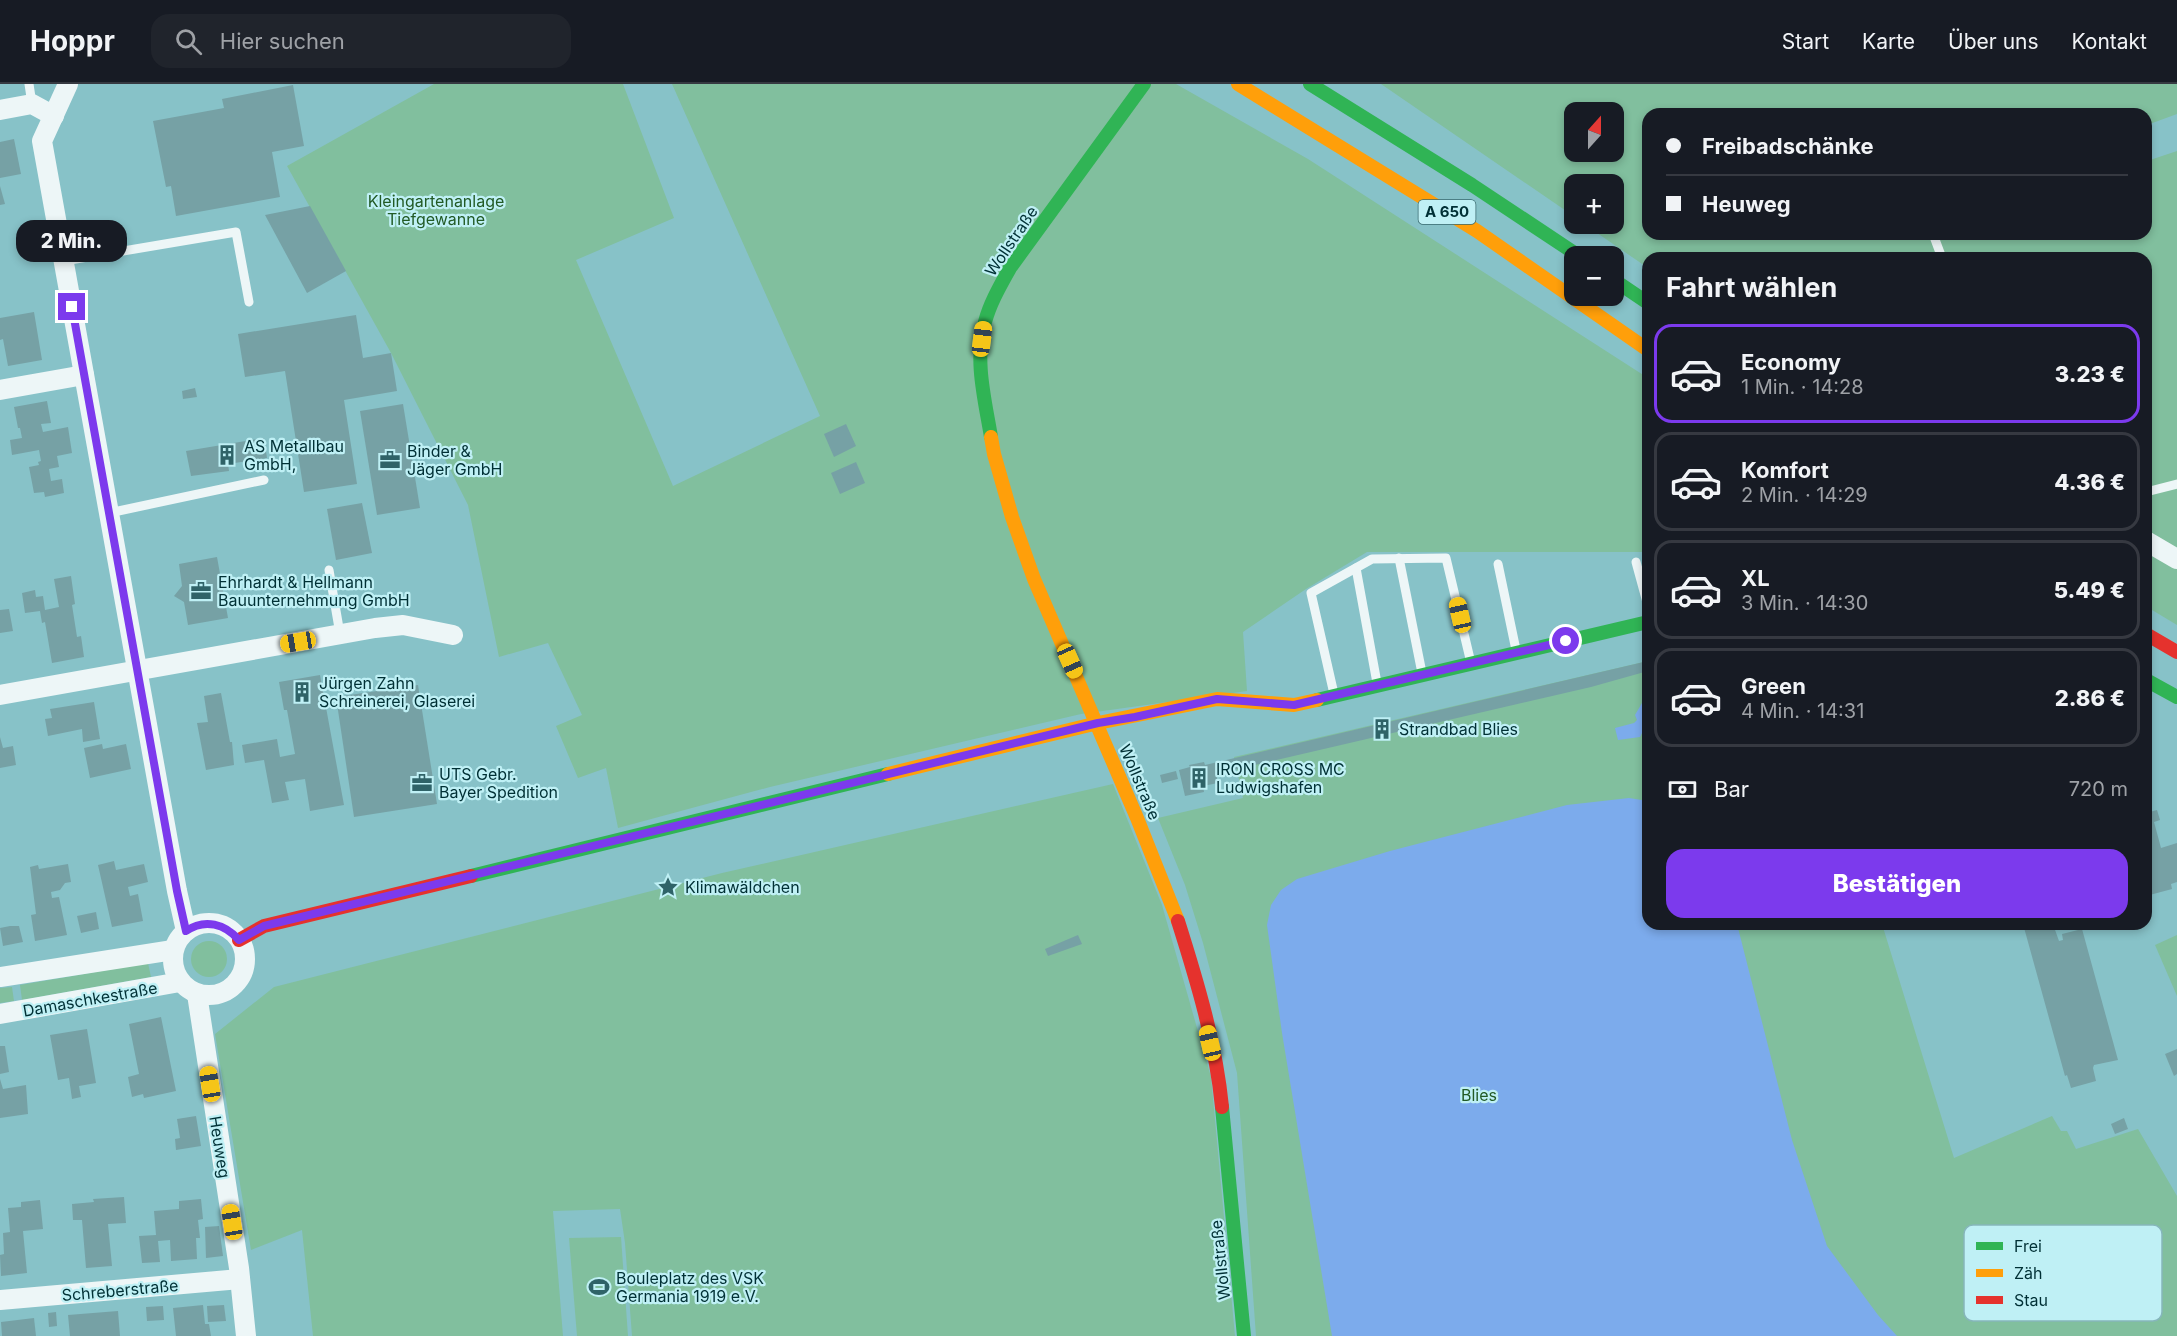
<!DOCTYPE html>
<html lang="de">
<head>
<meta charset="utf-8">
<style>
	body { margin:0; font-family:Inter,sans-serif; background:#20242c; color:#f1f3f6; height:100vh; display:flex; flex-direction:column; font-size:22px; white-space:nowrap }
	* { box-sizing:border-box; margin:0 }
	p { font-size:20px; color:#9ea1a6 }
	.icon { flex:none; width:33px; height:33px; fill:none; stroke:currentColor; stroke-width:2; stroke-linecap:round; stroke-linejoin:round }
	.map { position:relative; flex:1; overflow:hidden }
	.panel { position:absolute; left:1642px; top:168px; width:510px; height:678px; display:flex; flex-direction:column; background:#171b24; border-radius:18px; box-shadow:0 3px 9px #0003 }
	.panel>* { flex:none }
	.top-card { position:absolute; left:1642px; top:24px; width:510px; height:132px; border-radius:18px; box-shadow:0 3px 9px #0003; display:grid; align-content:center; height:132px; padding:0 24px; background:#171b24 }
	.needle { width:39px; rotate:21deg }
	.buttons { position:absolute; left:1564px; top:18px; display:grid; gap:12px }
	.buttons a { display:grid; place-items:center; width:60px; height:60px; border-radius:12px; background:#171b24; box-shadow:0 3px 9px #0003; font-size:30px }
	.end { position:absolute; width:27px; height:27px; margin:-14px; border:8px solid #7c3aed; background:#fff; box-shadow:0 0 0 3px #fff }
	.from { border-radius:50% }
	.bubble { position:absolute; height:42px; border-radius:18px; background:#171b24; box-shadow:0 3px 9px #0003; font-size:20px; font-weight:800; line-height:42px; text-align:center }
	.car { position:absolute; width:18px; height:36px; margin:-18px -9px; border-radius:8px; box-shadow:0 0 4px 2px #0007; background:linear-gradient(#f5c518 24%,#345 0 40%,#f5c518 0 76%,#345 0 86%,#f5c518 0) }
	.top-card b { display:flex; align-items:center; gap:21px; height:57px; font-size:22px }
	.top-card b+b { border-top:2px solid #363941 }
	.top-card i { width:15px; height:15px; background:#f1f3f6 }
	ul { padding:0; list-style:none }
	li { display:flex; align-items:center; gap:18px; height:99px; margin:0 12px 9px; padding:0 12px; border:3px solid #363941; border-radius:18px }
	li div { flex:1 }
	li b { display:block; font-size:22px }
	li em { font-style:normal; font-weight:800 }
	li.current { border-color:#7c3aed }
	li>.icon { width:54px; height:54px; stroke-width:1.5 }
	h2 { padding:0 24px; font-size:27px; line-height:72px }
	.pay { display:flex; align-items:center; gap:15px; height:66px; padding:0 24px; font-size:22px }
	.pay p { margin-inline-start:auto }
	.action { display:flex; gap:12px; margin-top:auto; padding:12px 24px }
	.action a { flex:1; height:69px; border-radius:18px; background:#7c3aed; color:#fff; font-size:24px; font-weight:800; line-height:69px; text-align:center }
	header { display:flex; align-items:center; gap:36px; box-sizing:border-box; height:84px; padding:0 30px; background:#171b24; border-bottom:2px solid #363941 }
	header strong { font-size:28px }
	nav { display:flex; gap:33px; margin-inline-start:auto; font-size:21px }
	.search { width:420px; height:54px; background:#20242c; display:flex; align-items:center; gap:15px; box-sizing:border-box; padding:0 21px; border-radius:18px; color:#9ea1a6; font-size:22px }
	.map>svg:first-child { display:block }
	.green { fill:#81bf9e; fill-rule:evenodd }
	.water { fill:#7cabec }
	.building { fill:#76a1a5 }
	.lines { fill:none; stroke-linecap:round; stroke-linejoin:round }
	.lane { stroke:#edf6f7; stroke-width:9 }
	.street { stroke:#edf6f7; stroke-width:20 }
	.fast { stroke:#30b455; stroke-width:14 }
	.slow { stroke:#ff9f0a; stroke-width:14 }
	.jam { stroke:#e5322d; stroke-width:14 }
	.route { stroke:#7c3aed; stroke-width:8 }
	.labels { text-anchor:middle; stroke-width:4.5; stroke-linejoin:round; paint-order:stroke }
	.shield { fill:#bff0f5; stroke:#396a6f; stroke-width:1.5 }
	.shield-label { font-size:15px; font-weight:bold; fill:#003035 }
	.park-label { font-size:16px; fill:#225a25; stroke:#bff0f5 }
	.street-label { font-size:16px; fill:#003035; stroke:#bff0f5 }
	.poi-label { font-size:16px; fill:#003035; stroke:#bff0f5; text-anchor:start }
	.key { fill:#bff0f5; stroke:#86b6bb; stroke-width:1.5 }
	.key-label { font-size:16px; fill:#003035 }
</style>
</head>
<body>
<header>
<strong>Hoppr</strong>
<div class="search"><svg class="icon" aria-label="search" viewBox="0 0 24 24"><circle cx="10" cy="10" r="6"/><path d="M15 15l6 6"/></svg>Hier suchen</div>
<nav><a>Start</a><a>Karte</a><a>Über uns</a><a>Kontakt</a></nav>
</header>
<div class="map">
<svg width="2177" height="1252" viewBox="0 0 2177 1252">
	<rect width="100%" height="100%" fill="#87c2c8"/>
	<!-- green -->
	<g class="green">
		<path d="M434,0H623L674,134L576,176L673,402L820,332L672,0H1176L1308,75L1648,294V468H1367L1306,505L1243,548L1247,607L1081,630L770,703L618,744L606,684L578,694L556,642L582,631L548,559L499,573L468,421L391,269L287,82Z"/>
		<path d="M1381,0H2177V30L2147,41L2146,30H1648V150H2146L2147,77L2177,67V541L2147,523L2146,174H1648V184L1584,140H1614V100H1575V133ZM1575,28H1614V68H1575Z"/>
		<path d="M1648,577V840H1882L1954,1074L2052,1032L2061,1047H2067L2076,1065L2138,1045L2177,1112V1252H1256L1237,989L1203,859L1185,801L1158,734L1243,714L1234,673Z"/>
		<path d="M1113,700L1162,821L1211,993L1235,1252H632L625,1159L620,1125L553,1127L563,1252H313L302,1146L251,1166L215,950L274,903L722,789Z"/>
		<path d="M2177,851V912L2155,861Z"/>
		<circle cx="209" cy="875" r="18"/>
		<path d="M148,879L151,893L22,916L20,901Z"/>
		<path d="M12,903L14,917L0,919V904Z"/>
		<path d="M621,1153L628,1252H577L569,1154Z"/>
	</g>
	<!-- water -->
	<g class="water">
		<path d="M1642,619L1648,620V641H1646L1640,653L1618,656L1615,644L1634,639L1637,636L1635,631Z"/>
		<path d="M1629,714L1648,717V840H1737L1792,1056L1827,1162L1878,1231L1897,1252H1332L1282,949L1267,841L1271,821L1281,806L1297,795L1390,767L1567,721Z"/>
	</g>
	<!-- building -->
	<g class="building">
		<path d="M293,1L304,62L272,68L280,113L176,132L171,102L166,103L153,37L224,24L222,15Z"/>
		<path d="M14,55L21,90L0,94V58Z"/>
		<path d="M0,102L5,120L0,121Z"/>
		<path d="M310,122L346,187L307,209L265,131Z"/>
		<path d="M34,228L42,276L8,282L3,255L0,256V234Z"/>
		<path d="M356,231L363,274L391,269L397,307L344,316L357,400L304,408L285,287L245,293L238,250Z"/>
		<path d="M195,304L197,313L183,315L182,307Z"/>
		<path d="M47,317L51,339L41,340L43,348L68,343L72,369L57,372L59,383L49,385L51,397L62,395L64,409L45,413L44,408L34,409L29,383L39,381L38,378L41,377L39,366L12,371L10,356L22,354L20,344H18L14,323Z"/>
		<path d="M403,320L420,424L377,431L360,327Z"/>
		<path d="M846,340L856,362L834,373L824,350Z"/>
		<path d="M264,354L267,374L228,380L229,387L191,392L186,367Z"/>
		<path d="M856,378L865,399L840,410L831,389Z"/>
		<path d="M362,419L372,469L336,476L327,425Z"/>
		<path d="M217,473L228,534L188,541L184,518L174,512L182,502L179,480Z"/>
		<path d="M71,492L75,520L72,521L77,553L81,552L84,573L52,579L45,538L42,539L40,527L25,529L22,509L35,506L36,513L43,512L45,526L59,523L54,495Z"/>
		<path d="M9,525L13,547L0,549V526Z"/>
		<path d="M1648,577V587L1591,603L1216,690L1218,699L1203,702L1204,708L1185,712L1179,686L1190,683L1189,681L1204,678L1205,681Z"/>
		<path d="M320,591L344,721L310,727L305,695L285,698L289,716L272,719L264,676L245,679L242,661L277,655L280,673L295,670L287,626H284L279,598Z"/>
		<path d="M418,601L437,720L354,733L336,613Z"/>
		<path d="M221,609L230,658H232L234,681L206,686L197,639L208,638L204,612Z"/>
		<path d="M94,618L100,655L83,658L82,645L48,652L45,635L52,634L50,625Z"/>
		<path d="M0,653L3,664L13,662L16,681L0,684Z"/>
		<path d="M102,660L103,665L126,660L131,685L90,694L84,664Z"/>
		<path d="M1176,687L1178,695L1162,699L1160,691Z"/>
		<path d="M2157,726L2160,736L2154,738L2161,764L2177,759V798L2171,800L2172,805L2146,812V729Z"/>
		<path d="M114,777L116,786L144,780L148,798L128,803L130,812L138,810L143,837L112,843L98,781Z"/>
		<path d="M68,780L71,798L65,799L60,806L51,808L52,814L59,813L67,851L35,857L31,831L36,830L30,783L38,781L39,785Z"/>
		<path d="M96,828L99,845L81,849L77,832Z"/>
		<path d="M2023,840H2055L2054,843L2059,857L2063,856L2062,850L2082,845L2118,976L2094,981L2093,984L2096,997L2071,1004L2067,991L2065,992Z"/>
		<path d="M10,842H19L23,858L3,862L0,844Z"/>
		<path d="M1078,851L1082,860L1048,872L1045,865Z"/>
		<path d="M161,933L176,1007L144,1014L143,1010L132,1013L128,993L139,990L129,940Z"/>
		<path d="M87,945L96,999L79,1002L81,1013L72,1015L69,994L58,996L50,951Z"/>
		<path d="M0,962H5L9,988L0,990Z"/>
		<path d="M2177,965V990L2174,992L2165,970Z"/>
		<path d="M0,995L3,1005L26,1001L28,1030L0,1034Z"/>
		<path d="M196,1032L201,1062L176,1066L175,1055L180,1054L177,1035Z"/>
		<path d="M2124,1034L2128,1045L2115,1050L2111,1040Z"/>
		<path d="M124,1113L126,1139L108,1140L112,1182L86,1184L82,1136H73L72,1120L94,1118L93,1115Z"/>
		<path d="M201,1115L203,1135L198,1136L200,1154H196L197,1175L171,1177L170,1156L158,1157L160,1178L142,1179L139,1152L156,1151L154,1127L179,1125V1117Z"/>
		<path d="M40,1116L43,1145L23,1147L27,1189L1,1192L0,1171L4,1170L3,1149L10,1148L8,1124L21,1123V1118Z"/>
		<path d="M219,1142L223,1172L206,1174L205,1143Z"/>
		<path d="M203,1221L205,1240H209L211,1252H176L173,1224Z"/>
		<path d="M224,1221L226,1237L208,1238L207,1222Z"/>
		<path d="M163,1222L164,1236L147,1237L146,1223Z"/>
		<path d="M118,1227L120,1252H70L68,1231Z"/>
		<path d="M56,1228L57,1242L49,1243L48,1229Z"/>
		<path d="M34,1234L36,1252H2L1,1238Z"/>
	</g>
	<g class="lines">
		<!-- lane -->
		<g class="lane">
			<path d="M29,0L32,20"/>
			<path d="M1933,150L1942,174"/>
			<path d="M64,177L236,148L249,218"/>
			<path d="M2146,408L2177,400"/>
			<path d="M109,429L264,396"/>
			<path d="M1399,474L1422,589"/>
			<path d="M1636,478L1648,522"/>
			<path d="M1498,480L1516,566"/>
			<path d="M1356,484L1377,599"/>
			<path d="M329,486L340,550"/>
			<path d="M1334,610L1311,509L1372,475L1446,474L1471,579"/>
		</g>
		<!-- street -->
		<g class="street">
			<path d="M68,0L42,57L177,807L186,847"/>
			<path d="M0,26L32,20L54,32"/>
			<path d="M0,306L84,291"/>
			<path d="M2146,457L2177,475"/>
			<path d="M0,611L375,544L403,541L453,551"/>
			<circle cx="209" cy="875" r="36"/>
			<path d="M0,893L173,866"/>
			<path d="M197,910L239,1184L246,1252"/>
			<path d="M0,930L180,898"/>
			<path d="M0,1216L240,1195"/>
		</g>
		<!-- fast -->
		<g class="fast">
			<path d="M1310,0L1472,101L1579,172"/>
			<path d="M1614,196L1648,219"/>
			<path d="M991,353C985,316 974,276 985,238C990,219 1000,202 1010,184L1144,0"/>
			<path d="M2146,596L2177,613"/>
			<path d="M1317,616L1648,538"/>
			<path d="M471,792L888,690"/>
			<path d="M1222,1023L1244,1252"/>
		</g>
		<!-- slow -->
		<g class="slow">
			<path d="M1238,0L1477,147L1648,266"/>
			<path d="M991,353L994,370L1012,433L1034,495L1137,734L1178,837"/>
			<path d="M888,690L1098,639L1217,615L1294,621L1317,616"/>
		</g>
		<!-- jam -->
		<g class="jam">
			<path d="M2146,550L2177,568"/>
			<path d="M1178,837C1197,897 1216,960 1222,1023"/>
			<path d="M239,856L264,842L471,792"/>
		</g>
	</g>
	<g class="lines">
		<!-- route -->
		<path class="route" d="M72,223L177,807L186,847C205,834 225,840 239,856L264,842L1098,639L1135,633L1217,615L1294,621L1566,557"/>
	</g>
	<!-- icons -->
	<defs>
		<g id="building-bare" transform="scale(1.62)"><path d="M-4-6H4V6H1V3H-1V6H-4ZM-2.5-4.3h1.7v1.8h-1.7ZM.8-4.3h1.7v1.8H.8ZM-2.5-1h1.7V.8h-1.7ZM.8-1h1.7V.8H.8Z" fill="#2f6368" stroke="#bff0f5" stroke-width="2.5" paint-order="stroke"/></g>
		<g id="office-bare" transform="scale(1.62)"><path d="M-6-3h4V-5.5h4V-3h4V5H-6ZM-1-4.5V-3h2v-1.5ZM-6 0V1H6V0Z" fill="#2f6368" stroke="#bff0f5" stroke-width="2.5" paint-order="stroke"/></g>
		<g id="sight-bare" transform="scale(1.62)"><path d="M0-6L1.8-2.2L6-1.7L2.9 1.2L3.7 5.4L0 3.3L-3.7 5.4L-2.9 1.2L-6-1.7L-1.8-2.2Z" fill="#2f6368" stroke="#bff0f5" stroke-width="2.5" paint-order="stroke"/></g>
		<g id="stadium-bare" transform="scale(1.62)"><path d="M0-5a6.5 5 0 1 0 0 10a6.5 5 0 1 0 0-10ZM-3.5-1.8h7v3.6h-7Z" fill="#2f6368" stroke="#bff0f5" stroke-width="2.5" paint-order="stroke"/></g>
	</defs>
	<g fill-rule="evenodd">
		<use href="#building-bare" x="227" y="371"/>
		<use href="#office-bare" x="390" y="376"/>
		<use href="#office-bare" x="201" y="507"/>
		<use href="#building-bare" x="302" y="608"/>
		<use href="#building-bare" x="1382" y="645"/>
		<use href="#building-bare" x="1199" y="694"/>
		<use href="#office-bare" x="422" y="699"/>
		<use href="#sight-bare" x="668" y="803"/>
		<use href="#stadium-bare" x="599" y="1203"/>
	</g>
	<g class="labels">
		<!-- shield labels -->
		<rect class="shield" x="1418.5" y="116" width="57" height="24" rx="4.5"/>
		<g class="shield-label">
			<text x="1447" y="133">A 650</text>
		</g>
		<!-- park labels -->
		<g class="park-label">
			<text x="436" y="123">Kleingartenanlage<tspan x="436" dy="18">Tiefgewanne</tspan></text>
			<text x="1479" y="1017">Blies</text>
		</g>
		<!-- street labels -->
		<g class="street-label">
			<text transform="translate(1011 157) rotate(-56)" y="6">Wollstraße</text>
			<text transform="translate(1140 698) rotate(67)" y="6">Wollstraße</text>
			<text transform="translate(90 915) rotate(-10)" y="6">Damaschkestraße</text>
			<text transform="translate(220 1063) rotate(81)" y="6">Heuweg</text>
			<text transform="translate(1220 1176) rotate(-96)" y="6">Wollstraße</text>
			<text transform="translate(120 1206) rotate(-5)" y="6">Schreberstraße</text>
		</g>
		<!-- poi labels -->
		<g class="poi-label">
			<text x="244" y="368">AS Metallbau<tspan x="244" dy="18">GmbH,</tspan></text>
			<text x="407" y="373">Binder &amp;<tspan x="407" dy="18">Jäger GmbH</tspan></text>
			<text x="218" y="504">Ehrhardt &amp; Hellmann<tspan x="218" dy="18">Bauunternehmung GmbH</tspan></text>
			<text x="319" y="605">Jürgen Zahn<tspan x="319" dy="18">Schreinerei, Glaserei</tspan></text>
			<text x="1399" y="651">Strandbad Blies</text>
			<text x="1216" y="691">IRON CROSS MC<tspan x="1216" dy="18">Ludwigshafen</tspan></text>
			<text x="439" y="696">UTS Gebr.<tspan x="439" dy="18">Bayer Spedition</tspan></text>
			<text x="685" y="809">Klimawäldchen</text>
			<text x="616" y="1200">Bouleplatz des VSK<tspan x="616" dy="18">Germania 1919 e.V.</tspan></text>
		</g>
	</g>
	<!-- legend -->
	<rect x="1964" y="1141" width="198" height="96" rx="9" class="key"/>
	<rect x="1976" y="1158" width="27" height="8" fill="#30b455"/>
	<rect x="1976" y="1185" width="27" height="8" fill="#ff9f0a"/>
	<rect x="1976" y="1212" width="27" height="8" fill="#e5322d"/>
	<g class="key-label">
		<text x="2014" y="1168">Frei</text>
		<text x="2014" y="1195">Zäh</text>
		<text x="2014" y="1222">Stau</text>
	</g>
</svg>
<div class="buttons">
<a><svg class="needle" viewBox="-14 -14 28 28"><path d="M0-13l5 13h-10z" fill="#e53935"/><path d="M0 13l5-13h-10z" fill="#9ea1a6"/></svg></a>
<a>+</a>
<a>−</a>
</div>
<i class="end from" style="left:1566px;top:557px"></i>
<i class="end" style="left:72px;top:223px"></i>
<div class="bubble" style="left:16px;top:136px;width:111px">2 Min.</div>
<i class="car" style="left:982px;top:255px;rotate:7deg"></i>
<i class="car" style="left:1460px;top:531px;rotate:347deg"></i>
<i class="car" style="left:298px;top:558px;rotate:260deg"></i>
<i class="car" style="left:1070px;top:577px;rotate:156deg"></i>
<i class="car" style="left:1210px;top:959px;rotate:347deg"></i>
<i class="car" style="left:210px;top:1000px;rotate:351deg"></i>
<i class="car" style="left:232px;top:1138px;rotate:351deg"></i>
<div class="top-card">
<b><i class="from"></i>Freibadschänke</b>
<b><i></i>Heuweg</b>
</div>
<section class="panel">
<h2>Fahrt wählen</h2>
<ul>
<li class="current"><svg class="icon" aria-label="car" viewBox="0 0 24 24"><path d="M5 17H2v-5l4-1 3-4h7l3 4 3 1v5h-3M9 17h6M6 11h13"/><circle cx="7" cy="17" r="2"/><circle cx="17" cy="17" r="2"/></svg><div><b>Economy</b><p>1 Min. · 14:28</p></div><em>3.23 €</em></li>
<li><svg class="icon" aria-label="car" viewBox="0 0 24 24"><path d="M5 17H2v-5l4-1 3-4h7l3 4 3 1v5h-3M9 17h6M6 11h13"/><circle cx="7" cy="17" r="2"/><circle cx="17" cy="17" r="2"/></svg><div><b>Komfort</b><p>2 Min. · 14:29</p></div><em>4.36 €</em></li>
<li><svg class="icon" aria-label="car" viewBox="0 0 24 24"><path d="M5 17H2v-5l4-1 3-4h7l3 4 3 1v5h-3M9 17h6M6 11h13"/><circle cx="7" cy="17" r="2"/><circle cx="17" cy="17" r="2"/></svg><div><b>XL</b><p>3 Min. · 14:30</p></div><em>5.49 €</em></li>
<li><svg class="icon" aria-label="car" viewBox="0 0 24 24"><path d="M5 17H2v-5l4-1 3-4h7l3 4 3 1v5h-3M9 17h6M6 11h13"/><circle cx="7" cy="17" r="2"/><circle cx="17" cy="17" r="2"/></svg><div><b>Green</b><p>4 Min. · 14:31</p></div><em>2.86 €</em></li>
</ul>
<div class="pay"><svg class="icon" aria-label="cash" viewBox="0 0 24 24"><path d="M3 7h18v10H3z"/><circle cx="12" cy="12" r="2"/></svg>Bar<p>720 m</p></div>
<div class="action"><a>Bestätigen</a></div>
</section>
</div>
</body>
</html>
